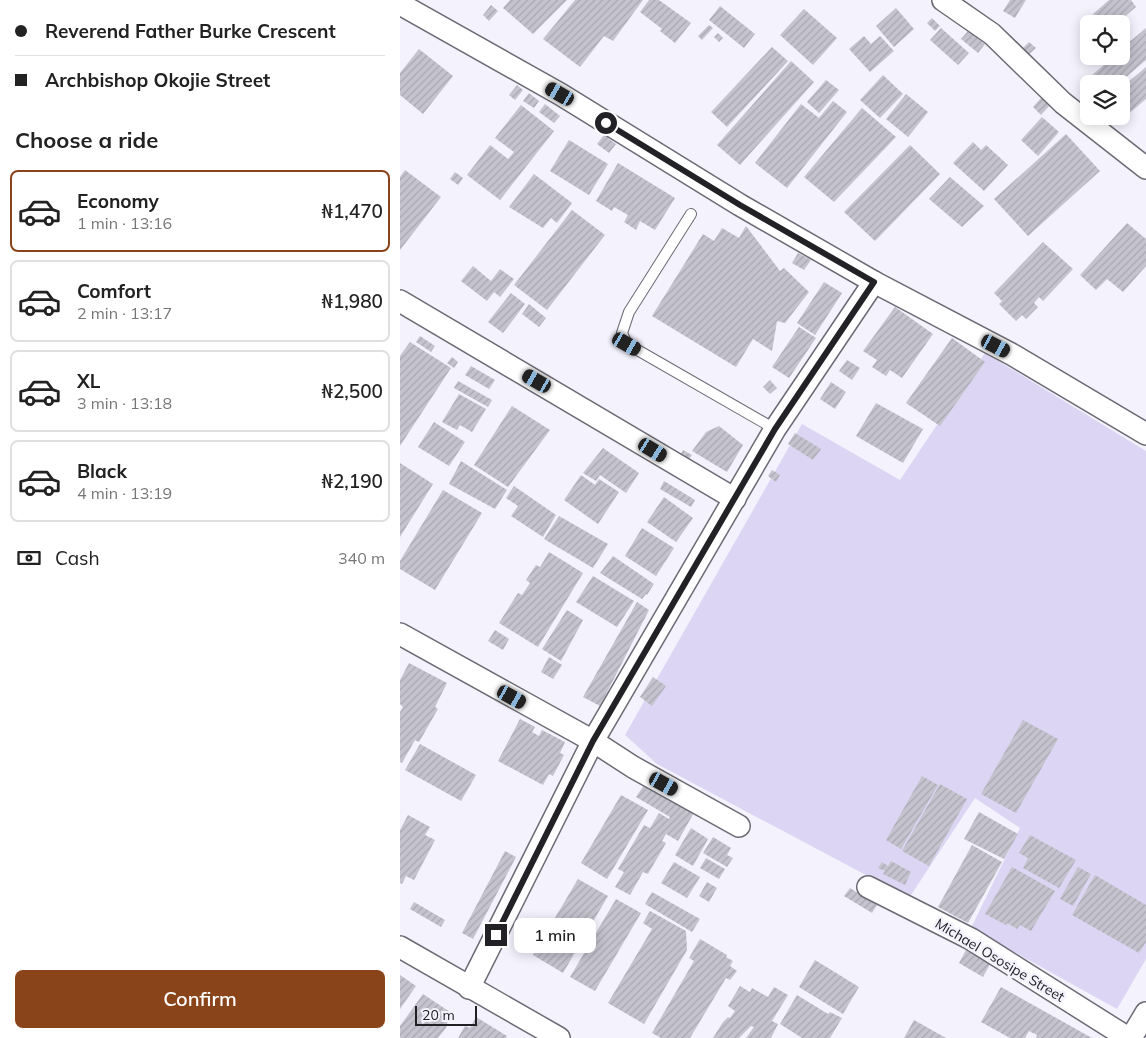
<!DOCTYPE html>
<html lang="en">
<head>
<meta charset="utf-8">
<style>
	body { margin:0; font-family:Mulish,sans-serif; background:#f2f2f2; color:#222; height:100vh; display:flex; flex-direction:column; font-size:19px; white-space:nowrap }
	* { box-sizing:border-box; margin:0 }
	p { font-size:16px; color:#767676 }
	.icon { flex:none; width:28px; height:28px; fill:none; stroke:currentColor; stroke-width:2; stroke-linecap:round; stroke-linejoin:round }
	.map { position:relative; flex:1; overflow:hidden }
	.drawer { display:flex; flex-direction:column; background:#fff; width:400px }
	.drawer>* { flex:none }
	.top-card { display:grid; align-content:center; height:110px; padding:0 15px; background:#fff }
	.controls { position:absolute; left:680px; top:15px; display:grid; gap:10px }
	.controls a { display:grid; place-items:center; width:50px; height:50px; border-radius:8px; background:#fff; box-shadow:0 2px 12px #0003; font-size:25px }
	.scale { position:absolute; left:15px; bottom:12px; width:62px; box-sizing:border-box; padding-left:5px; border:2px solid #222125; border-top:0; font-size:14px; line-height:18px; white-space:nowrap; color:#222125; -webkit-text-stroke:4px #f4f2fd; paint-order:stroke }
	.end { position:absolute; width:22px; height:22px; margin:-11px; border:6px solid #222125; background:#fff; box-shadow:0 0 0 2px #fff }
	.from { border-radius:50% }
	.bubble { position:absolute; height:35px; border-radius:8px; background:#fff; box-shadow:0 2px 12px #0003; font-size:16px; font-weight:600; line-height:35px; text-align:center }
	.car { position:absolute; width:15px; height:30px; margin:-15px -8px; border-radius:6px; box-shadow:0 0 4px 1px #0007; background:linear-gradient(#222 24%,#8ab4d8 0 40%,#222 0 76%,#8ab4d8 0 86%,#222 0) }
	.top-card b { display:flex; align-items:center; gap:18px; height:48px; font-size:19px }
	.top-card b+b { border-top:1px solid #e0e0e0 }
	.top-card i { width:12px; height:12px; background:#222 }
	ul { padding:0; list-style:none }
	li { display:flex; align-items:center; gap:15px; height:82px; margin:0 10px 8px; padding:0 5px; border:2px solid #e0e0e0; border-radius:8px }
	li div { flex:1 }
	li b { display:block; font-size:19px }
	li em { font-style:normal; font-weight:600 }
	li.selected { border-color:#89441a }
	li>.icon { width:45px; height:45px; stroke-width:1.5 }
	h2 { padding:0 15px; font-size:22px; line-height:60px }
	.pay { display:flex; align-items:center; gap:12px; height:55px; padding:0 15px; font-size:19px }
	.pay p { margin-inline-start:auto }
	.button { display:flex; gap:10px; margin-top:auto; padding:10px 15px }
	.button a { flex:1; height:58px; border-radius:8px; background:#89441a; color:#fff; font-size:20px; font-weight:600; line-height:58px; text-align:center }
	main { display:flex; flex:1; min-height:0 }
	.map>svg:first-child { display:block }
	.grass { fill:#dcd6f4 }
	.building { fill:url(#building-hatch) }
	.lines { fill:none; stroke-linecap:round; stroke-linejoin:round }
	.service-casing { stroke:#6c6a74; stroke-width:12 }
	.minor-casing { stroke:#6c6a74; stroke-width:24 }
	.service { stroke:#fff; stroke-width:10 }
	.minor { stroke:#fff; stroke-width:21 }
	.route { stroke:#222125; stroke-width:6 }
	.labels { text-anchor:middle; stroke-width:5; stroke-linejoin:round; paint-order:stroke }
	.street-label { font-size:14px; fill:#222125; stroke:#f4f2fd }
</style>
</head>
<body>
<main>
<section class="drawer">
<div class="top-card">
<b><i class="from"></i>Reverend Father Burke Crescent</b>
<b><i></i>Archbishop Okojie Street</b>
</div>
<h2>Choose a ride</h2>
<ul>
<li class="selected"><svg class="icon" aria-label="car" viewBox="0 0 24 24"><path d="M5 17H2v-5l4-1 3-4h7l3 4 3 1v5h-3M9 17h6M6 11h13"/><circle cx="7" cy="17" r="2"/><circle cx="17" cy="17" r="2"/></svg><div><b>Economy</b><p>1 min · 13:16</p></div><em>₦1,470</em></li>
<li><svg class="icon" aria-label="car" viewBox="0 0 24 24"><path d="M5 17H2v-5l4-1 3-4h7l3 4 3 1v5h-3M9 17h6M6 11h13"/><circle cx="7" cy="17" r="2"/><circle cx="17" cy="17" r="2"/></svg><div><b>Comfort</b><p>2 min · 13:17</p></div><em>₦1,980</em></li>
<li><svg class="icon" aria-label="car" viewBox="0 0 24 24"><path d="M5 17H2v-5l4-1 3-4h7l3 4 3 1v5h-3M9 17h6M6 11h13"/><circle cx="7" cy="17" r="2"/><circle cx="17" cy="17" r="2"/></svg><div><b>XL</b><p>3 min · 13:18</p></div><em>₦2,500</em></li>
<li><svg class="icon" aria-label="car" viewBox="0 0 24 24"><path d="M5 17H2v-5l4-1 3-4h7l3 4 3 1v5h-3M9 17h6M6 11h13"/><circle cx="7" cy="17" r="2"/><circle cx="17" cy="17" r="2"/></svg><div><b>Black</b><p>4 min · 13:19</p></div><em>₦2,190</em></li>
</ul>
<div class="pay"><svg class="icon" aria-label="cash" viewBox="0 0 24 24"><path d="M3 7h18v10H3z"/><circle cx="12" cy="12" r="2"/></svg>Cash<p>340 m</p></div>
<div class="button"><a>Confirm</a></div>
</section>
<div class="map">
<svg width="746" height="1038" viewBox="0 0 746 1038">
	<defs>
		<pattern id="building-hatch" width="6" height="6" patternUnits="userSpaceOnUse" patternTransform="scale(1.25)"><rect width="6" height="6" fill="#c5c3ce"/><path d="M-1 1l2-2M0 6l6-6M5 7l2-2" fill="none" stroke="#a9a7b1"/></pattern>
	</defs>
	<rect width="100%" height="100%" fill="#f4f2fd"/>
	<!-- grass -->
	<path class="grass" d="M585,353L746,451V959L717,1009L571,928L620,828L575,798L509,898L257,764L225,735L402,424L500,480Z"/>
	<!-- building -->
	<g class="building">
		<path d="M110,0H167L133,34L103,8Z"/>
		<path d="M175,0H243L213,41L204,36L180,67L143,39Z"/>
		<path d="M249,0H259L291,23L275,43L260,31L262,29L240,12Z"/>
		<path d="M610,0H626L615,18L603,11Z"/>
		<path d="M709,0H731L736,7L716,24H702L693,14Z"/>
		<path d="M91,5L98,11L89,21L83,15Z"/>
		<path d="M320,6L355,34L344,48L309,20Z"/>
		<path d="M496,8L514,29L494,47L476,26Z"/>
		<path d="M404,9L437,38L413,65L380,35Z"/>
		<path d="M532,18L540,26L535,31L527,23Z"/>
		<path d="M309,25L313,28L302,40L298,36Z"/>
		<path d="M541,28L569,53L558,65L530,40Z"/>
		<path d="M746,28V60L718,84H689V89L683,83L714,56H721V49Z"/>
		<path d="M568,31L585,44L578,53L561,39Z"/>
		<path d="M318,33L323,38L319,42L314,37Z"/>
		<path d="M464,36L471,44L480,36L494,51L470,72L449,49Z"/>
		<path d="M629,42L636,48L627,56L621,50Z"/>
		<path d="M372,47L388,61L327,127L311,112Z"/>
		<path d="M19,49L53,76L23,114L0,95V73Z"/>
		<path d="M391,61L414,82L340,165L317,145Z"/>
		<path d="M746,67V99L727,115L721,108V88Z"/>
		<path d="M483,75L503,94L480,118L460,100Z"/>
		<path d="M426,80L439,90L419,113L407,102Z"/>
		<path d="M117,85L123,90L115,100L109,95Z"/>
		<path d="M129,93L139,101L134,108L123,101Z"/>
		<path d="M506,94L528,112L508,137L486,119Z"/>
		<path d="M641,98L650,105L641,115L633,107Z"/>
		<path d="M433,101L447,112L387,188L355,163L401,104L419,118Z"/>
		<path d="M145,104L160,116L154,123L139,112Z"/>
		<path d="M121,105L154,131L100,200L67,175L90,145L108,159L114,152L95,138Z"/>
		<path d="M462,108L496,137L434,202L404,177Z"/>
		<path d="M642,117L659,132L638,156L621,140Z"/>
		<path d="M666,134L700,171L628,236L594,199Z"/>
		<path d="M204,135L216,144L209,153L197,144Z"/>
		<path d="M169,140L208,164L189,195L150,171Z"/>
		<path d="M573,142L581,150L586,145L608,165L584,191L553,163Z"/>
		<path d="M510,145L540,174L475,241L444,212Z"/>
		<path d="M218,163L275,198L255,230L240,221L236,230L224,222L228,215L214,207L212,211L196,201Z"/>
		<path d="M5,170L41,197L0,250V177Z"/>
		<path d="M55,172L63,178L58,185L50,179Z"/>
		<path d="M134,174L172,203L157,223L151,218L143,228L109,207Z"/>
		<path d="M550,177L584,206L562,227L529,199Z"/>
		<path d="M172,210L205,235L147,310L114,285Z"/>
		<path d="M727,223L746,239V266L723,292L707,279L696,290L680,275Z"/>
		<path d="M346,226L380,271L384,268L409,292L385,323L377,321L372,351L353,339L336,367L252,316L303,234L314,241L322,228L339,238Z"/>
		<path d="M643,242L673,269L643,301L639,297L634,303L638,307L626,319L622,315L616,321L599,304L602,301L594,293Z"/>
		<path d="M398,253L411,260L404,270L392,263Z"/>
		<path d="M73,266L91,281L100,269L114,279L100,297L94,292L87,301L61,281Z"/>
		<path d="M424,282L442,293L415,335L397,323Z"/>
		<path d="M111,293L125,304L103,333L88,322Z"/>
		<path d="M129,304L146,318L139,327L122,314Z"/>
		<path d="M495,307L533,334L502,378L490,370L486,376L472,367L477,360L463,351Z"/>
		<path d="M399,327L416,338L389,378L372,367Z"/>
		<path d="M20,336L35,346L31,352L16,342Z"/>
		<path d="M552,338L585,362L540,426L506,403Z"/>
		<path d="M10,342L51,368L0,446V356Z"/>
		<path d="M52,357L58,362L54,368L47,363Z"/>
		<path d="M447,360L460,368L452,380L439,371Z"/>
		<path d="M71,366L95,380L89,389L65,375Z"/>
		<path d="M370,380L377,388L370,394L363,387Z"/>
		<path d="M58,381L92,400L88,407L54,388Z"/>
		<path d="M431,382L446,392L435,409L420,399Z"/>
		<path d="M59,394L86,409L72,432L60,425L57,430L42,422Z"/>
		<path d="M476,403L523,429L503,463L456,436Z"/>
		<path d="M112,406L150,430L108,487L74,465Z"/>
		<path d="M34,422L65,442L49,466L18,447Z"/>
		<path d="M319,426L343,445L327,472L292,451L306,432Z"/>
		<path d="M395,433L421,449L413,460L388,444Z"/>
		<path d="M203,448L239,473L226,493L200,475L196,481L183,473Z"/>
		<path d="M283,450L292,455L288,461L280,456Z"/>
		<path d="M61,461L107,490L95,509L49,484Z"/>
		<path d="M0,463L33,484L0,537Z"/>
		<path d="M372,470L380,475L376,482L368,476Z"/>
		<path d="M181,475L195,485L199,479L219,492L198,524L164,500Z"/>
		<path d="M264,481L295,500L291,507L260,489Z"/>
		<path d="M114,486L156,515L143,537L111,516L118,506L106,498Z"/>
		<path d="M43,490L82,513L35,590L0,569V561Z"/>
		<path d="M264,497L293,518L276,542L247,522Z"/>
		<path d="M159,516L208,544L193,568L144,539Z"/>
		<path d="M242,528L274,548L256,576L225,556Z"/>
		<path d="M149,552L183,573L138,647L99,623L118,593L122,595L130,583L126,580L136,565L140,567Z"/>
		<path d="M213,556L254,584L247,595L246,594L242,599L200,573Z"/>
		<path d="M193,576L234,601L217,627L176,602Z"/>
		<path d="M237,602L249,610L200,706L183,697Z"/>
		<path d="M167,610L183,620L161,661L142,649Z"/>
		<path d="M95,630L109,639L103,650L88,641Z"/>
		<path d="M149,657L162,665L153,679L141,672Z"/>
		<path d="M9,663L47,683L35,707L38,709L19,742L15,740L2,763L0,762V712L3,707L0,704V680Z"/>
		<path d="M253,677L266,686L252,706L240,697Z"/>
		<path d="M120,719L135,727L132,732L139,736L142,730L165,742L160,753L164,755L153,776L149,774L143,785L98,761Z"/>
		<path d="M623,720L658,739L616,813L581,794Z"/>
		<path d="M20,744L76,775L61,801L5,770Z"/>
		<path d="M522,776L538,785L501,849L486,840Z"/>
		<path d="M246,782L295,811L278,841L266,834L262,841L266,843L248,874L243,872L230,895L215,887L224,872L218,869L244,825L250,828L259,813L269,819L270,817L236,797Z"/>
		<path d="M540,784L567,799L529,866L502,851Z"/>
		<path d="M221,795L248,810L207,879L181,863Z"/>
		<path d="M579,812L618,834L604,859L564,839Z"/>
		<path d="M8,815L30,827L25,835L35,840L14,880L6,876L2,884L0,883V830Z"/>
		<path d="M291,828L308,839L293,866L275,855Z"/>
		<path d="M630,835L676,860L659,888L623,868L628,858L619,853Z"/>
		<path d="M313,837L331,848L327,855L333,858L327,867L303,853Z"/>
		<path d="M572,845L602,862L568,923L538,907Z"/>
		<path d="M105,851L116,857L73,939L62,933Z"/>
		<path d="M306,858L325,869L319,879L300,868Z"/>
		<path d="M491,861L511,872L505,885L483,874L485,871L478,868L482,862L488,866Z"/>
		<path d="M274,862L300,877L287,898L261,883Z"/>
		<path d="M612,867L655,891L631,931L620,925L617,929L607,923L606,925L585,914Z"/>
		<path d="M678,867L691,874L673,906L660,899Z"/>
		<path d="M695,875L746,905V942L739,953L672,915Z"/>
		<path d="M178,879L208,896L163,973L133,955Z"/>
		<path d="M307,882L317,888L309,902L299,896Z"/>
		<path d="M450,888L477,905L472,913L444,896Z"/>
		<path d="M252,892L300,919L292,932L245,904Z"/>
		<path d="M216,899L241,913L195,991L170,977Z"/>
		<path d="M14,902L45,920L41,927L10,909Z"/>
		<path d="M250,911L286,931L287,950L244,1024L208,1003L252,929L243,923Z"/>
		<path d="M300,939L327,955L326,957L333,961L330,966L337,971L330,980L326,978L290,1038H261L252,1033L294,961L289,958Z"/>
		<path d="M566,950L590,964L583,977L559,963Z"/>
		<path d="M415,960L459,987L443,1014L399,987Z"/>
		<path d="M0,975L16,986L0,1009Z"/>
		<path d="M340,986L350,992L352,988L368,997L374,987L388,995L372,1021L378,1024L371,1038H346L354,1027L351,1026L339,1038H313L323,1022L328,1017L330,1018L335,1011L328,1006Z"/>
		<path d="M601,987L692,1038H636L637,1035L629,1031L625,1038H610L581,1022Z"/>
		<path d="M23,994L50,1012L46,1028L38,1038H0V1026Z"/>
		<path d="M397,995L428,1014L430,1012L442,1018L430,1038H402L380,1024Z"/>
		<path d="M76,1017L107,1036L106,1038H58L65,1026L70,1028Z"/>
		<path d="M514,1020L546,1038H504Z"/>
	</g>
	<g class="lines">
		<!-- service casing -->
		<g class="service-casing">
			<path id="service" d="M291,214L229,312L222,333L227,344L375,429"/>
		</g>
		<!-- minor casing -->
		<g class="minor-casing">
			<g id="minor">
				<path d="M543,0L592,34L663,103L746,168"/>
				<path d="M0,4L160,94L340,205L474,282L613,355L746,434"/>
				<path d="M0,301L335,499"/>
				<path d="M0,634L193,741L233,767L339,826"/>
				<path d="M468,887L571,939L728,1038"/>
				<path d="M0,947L159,1038"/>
				<path d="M69,988L193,741L375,429L474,282"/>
				<path d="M731,1038L746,1013"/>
			</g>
		</g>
		<!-- service -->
		<use href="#service" class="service"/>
		<!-- minor -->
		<use href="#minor" class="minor"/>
	</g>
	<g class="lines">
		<!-- route -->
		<path class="route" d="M96,935L193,741L375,429L474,282L340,205L206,123"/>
	</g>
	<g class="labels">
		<!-- street labels -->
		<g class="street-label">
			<text transform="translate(600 960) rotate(31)" y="5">Michael Ososipe Street</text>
		</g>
	</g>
</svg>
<div class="controls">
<a><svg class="icon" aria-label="locate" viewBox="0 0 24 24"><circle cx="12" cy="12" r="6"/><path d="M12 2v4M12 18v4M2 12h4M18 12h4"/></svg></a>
<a><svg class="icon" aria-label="layers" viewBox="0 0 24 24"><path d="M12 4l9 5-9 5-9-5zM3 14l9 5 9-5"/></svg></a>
</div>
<div class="scale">20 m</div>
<i class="end from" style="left:206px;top:123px"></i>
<i class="end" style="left:96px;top:935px"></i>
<div class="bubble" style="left:114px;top:918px;width:82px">1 min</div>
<i class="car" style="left:160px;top:94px;rotate:300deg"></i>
<i class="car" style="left:227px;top:344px;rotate:120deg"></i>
<i class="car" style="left:596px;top:346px;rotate:118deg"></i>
<i class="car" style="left:137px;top:381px;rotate:300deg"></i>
<i class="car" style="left:253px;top:450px;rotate:121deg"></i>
<i class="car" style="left:112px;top:697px;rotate:119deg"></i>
<i class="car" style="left:264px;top:784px;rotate:119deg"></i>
</div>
</main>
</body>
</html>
